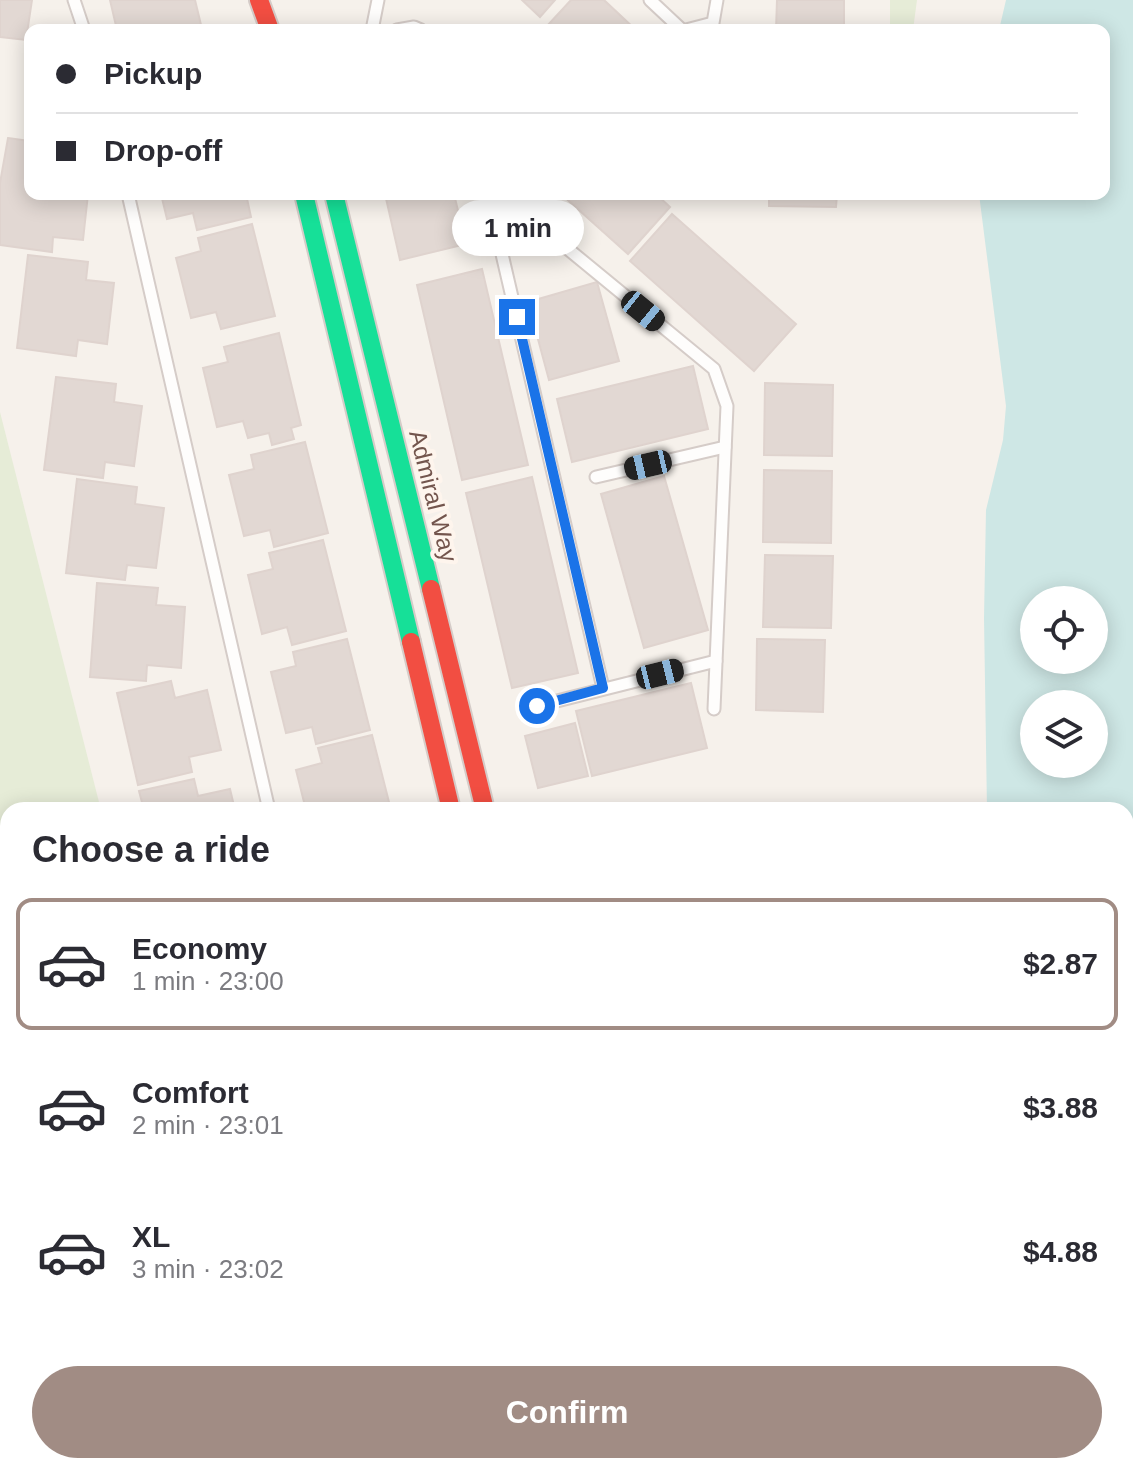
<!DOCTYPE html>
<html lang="en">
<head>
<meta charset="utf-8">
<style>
	body { margin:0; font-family:Helvetica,sans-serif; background:#f7f7f7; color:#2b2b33; height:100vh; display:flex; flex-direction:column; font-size:30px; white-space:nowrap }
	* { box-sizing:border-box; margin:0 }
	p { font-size:26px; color:#7c7c81 }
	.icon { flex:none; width:44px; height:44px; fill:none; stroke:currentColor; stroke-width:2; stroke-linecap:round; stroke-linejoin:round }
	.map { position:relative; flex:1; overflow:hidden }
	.sheet { position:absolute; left:0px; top:802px; width:1134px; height:672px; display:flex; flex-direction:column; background:#fff; border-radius:24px 24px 0 0; box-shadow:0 4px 20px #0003 }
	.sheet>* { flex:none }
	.top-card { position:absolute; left:24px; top:24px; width:1086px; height:176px; border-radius:16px; box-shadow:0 4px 20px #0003; display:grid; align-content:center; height:176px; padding:0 32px; background:#fff }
	.tools { position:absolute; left:1020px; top:586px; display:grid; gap:16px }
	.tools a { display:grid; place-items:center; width:88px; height:88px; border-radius:50%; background:#fff; box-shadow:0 4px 20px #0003; font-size:40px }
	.end { position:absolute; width:36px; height:36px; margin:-18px; border:10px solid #1a73e8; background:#fff; box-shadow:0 0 0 4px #fff }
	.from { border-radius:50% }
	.bubble { position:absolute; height:56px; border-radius:28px; background:#fff; box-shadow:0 4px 20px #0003; font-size:26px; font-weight:700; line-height:56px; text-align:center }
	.car { position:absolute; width:24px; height:48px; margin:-24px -12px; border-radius:10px; box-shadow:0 0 6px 2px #0007; background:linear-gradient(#222 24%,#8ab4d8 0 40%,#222 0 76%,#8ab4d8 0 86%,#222 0) }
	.top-card b { display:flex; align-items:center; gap:28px; height:76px; font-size:30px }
	.top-card b+b { border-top:2px solid #e1e1e2 }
	.top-card i { width:20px; height:20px; background:#2b2b33 }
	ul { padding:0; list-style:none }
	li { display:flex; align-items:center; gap:24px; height:132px; margin:0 16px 12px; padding:0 16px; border:4px solid transparent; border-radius:16px }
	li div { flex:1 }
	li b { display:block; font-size:30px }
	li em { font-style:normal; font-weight:700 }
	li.selected { border-color:#a18c84 }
	li>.icon { width:72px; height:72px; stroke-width:1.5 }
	h2 { padding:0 32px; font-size:36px; line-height:96px }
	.cta { display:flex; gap:16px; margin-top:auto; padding:16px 32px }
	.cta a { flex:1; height:92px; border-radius:48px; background:#a18c84; color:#fff; font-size:32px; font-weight:700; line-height:92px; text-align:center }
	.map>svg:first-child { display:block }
	.green { fill:#e6ecd7 }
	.water { fill:#cee7e5; fill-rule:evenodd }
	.building { fill:#e2d8d3; stroke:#dfd3ce; stroke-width:2 }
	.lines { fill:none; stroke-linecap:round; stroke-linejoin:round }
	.lane-casing { stroke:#d5ccc8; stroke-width:15 }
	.fast-casing { stroke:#d5ccc8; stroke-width:22 }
	.slow-casing { stroke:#d5ccc8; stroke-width:22 }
	.jam-casing { stroke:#d5ccc8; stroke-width:22 }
	.lane { stroke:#fefdfc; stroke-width:11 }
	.fast { stroke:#16e098; stroke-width:18 }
	.slow { stroke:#ffcf43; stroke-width:18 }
	.jam { stroke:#f24e42; stroke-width:18 }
	.route { stroke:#1a73e8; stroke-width:10 }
	.labels { text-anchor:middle; stroke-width:8; stroke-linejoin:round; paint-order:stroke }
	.street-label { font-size:24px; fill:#73554d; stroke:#fef5ed }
</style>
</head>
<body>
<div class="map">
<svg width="1133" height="1474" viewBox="0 0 1133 1474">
	<rect width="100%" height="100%" fill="#f6f1eb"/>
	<!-- green -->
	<g class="green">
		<path d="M890,0H917L913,30H890Z"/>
		<path d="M0,412L101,810H8V950L0,952Z"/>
	</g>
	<!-- water -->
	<path class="water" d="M1006,0H1133V1474H1008L1010,1466H1126V810H987L984,618L986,510L1003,440L1006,406L979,194H1104V30H999ZM1034,600H1094V660H1034ZM1034,704H1094V764H1034Z"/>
	<!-- building -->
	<g class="building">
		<path d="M0,0H32L26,40L0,37Z"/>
		<path d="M110,0H195L202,29L145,30L143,25L117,30Z"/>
		<path d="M522,0H555L540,17Z"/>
		<path d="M571,0H604L636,30H551L547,26Z"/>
		<path d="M777,0H844V30H776Z"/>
		<path d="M8,138L30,141V194H88L83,240L53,237L52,252L0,245V183Z"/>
		<path d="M161,194H246L251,217L197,230L193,213L167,219Z"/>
		<path d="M385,194H454L466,244L400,260Z"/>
		<path d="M561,194H656L670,207L628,254Z"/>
		<path d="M769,194H837L836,207L769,206Z"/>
		<path d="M672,214L796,324L754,371L630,261Z"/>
		<path d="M252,224L275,316L221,329L216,312L191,318L176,258L201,251L198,238Z"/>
		<path d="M28,255L88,262L86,280L114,283L107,344L78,340L76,356L17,348Z"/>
		<path d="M482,269L528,465L462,480L417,285Z"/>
		<path d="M597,282L619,361L549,380L528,302Z"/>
		<path d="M279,333L301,425L291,428L294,439L272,445L269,433L248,438L243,421L217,427L203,368L228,362L224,347Z"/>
		<path d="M693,366L708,429L572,462L557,399Z"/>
		<path d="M56,377L116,384L114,402L142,406L134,466L105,462L103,478L44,470Z"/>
		<path d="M765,383L833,385L832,456L764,455Z"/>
		<path d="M305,442L328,533L274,547L270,530L244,536L229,475L254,469L251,455Z"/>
		<path d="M764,470L832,471L831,543L763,542Z"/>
		<path d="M664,476L708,630L644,648L601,494Z"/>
		<path d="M532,477L578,673L512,688L466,493Z"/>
		<path d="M77,479L137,487L135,504L164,508L156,568L127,565L125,580L66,573Z"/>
		<path d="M323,540L346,631L292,645L287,627L262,634L248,575L273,569L269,553Z"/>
		<path d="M765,555L833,556L831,628L763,627Z"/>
		<path d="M97,583L158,588L156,605L185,607L181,668L147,665L146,681L90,677Z"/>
		<path d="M347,639L370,730L316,744L312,727L286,733L271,672L296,666L293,652Z"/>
		<path d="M757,639L825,640L823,712L756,710Z"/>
		<path d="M171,681L175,698L207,690L221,750L189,757L192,772L138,785L117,693Z"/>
		<path d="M691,683L707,748L592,776L576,711Z"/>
		<path d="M575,723L588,776L538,788L525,736Z"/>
		<path d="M372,735L391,810H306L296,770L322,763L318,748Z"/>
		<path d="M194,779L198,796L230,789L235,810H144L139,791Z"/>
		<path d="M8,1064V1128L0,1129V1066Z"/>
		<path d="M187,1466H246L245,1474H187Z"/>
		<rect x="301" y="1466" width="59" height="8"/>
		<rect x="410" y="1466" width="58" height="8"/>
		<rect x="618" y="1466" width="122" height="8"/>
	</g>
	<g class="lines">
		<!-- lane casing -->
		<g class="lane-casing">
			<g id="lane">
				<path d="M74,0L84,30"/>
				<path d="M650,0L682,30"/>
				<path d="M372,30L378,0"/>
				<path d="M397,30L414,27L421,30"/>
				<path d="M686,30L713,23L717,0"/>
				<path d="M128,194L269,810"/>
				<path d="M488,194L603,688"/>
				<path d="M501,194L714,369L727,406L714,709"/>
				<path d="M596,477L725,447"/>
				<path d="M537,706L716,661"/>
				<path d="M153,1466L154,1474"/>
				<path d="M386,1466V1474"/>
			</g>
		</g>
		<!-- fast casing -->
		<g class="fast-casing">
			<g id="fast">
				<path d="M304,194L411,642"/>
				<path d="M334,194L431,589"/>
				<path d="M526,1466V1474"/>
			</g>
		</g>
		<!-- slow casing -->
		<g class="slow-casing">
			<path id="slow" d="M0,981L8,979"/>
		</g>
		<!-- jam casing -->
		<g class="jam-casing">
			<g id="jam">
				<path d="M259,0L270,30"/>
				<path d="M431,589L485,810"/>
				<path d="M411,642L451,810"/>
				<path d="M0,1020L8,1018"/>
				<path d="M550,1466V1474"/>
			</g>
		</g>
		<!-- lane -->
		<use href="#lane" class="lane"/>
		<!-- fast -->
		<use href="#fast" class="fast"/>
		<!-- slow -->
		<use href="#slow" class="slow"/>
		<!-- jam -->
		<use href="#jam" class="jam"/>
	</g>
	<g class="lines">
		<!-- route -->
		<path class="route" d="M517,317L603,688L537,706"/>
	</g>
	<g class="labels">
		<!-- street labels -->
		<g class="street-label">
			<text transform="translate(433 496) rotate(76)" y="8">Admiral Way</text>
		</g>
	</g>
</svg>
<div class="tools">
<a><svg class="icon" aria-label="locate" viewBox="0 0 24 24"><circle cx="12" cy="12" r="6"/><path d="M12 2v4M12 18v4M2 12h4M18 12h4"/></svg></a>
<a><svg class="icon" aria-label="layers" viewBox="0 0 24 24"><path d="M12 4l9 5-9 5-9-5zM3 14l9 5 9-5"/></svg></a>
</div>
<i class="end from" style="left:537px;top:706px"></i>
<i class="end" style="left:517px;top:317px"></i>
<div class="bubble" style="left:452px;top:200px;width:132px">1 min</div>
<i class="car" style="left:643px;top:311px;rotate:129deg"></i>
<i class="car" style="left:648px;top:465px;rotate:257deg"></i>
<i class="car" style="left:660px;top:674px;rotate:76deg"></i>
<div class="top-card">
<b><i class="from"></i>Pickup</b>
<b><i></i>Drop-off</b>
</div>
<section class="sheet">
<h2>Choose a ride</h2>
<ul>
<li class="selected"><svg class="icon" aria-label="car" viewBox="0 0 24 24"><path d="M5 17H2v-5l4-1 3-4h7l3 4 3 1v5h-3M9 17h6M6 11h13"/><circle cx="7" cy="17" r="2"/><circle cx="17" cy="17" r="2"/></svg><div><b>Economy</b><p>1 min · 23:00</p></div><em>$2.87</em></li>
<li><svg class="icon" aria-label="car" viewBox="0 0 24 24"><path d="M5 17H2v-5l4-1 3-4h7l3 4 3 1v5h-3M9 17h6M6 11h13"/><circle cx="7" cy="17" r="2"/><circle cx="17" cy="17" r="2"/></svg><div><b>Comfort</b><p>2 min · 23:01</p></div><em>$3.88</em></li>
<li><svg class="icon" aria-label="car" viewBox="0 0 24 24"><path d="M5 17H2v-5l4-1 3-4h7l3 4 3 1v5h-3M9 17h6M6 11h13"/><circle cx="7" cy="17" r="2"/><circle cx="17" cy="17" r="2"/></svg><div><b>XL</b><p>3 min · 23:02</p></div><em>$4.88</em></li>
</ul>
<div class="cta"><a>Confirm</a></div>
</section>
</div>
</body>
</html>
